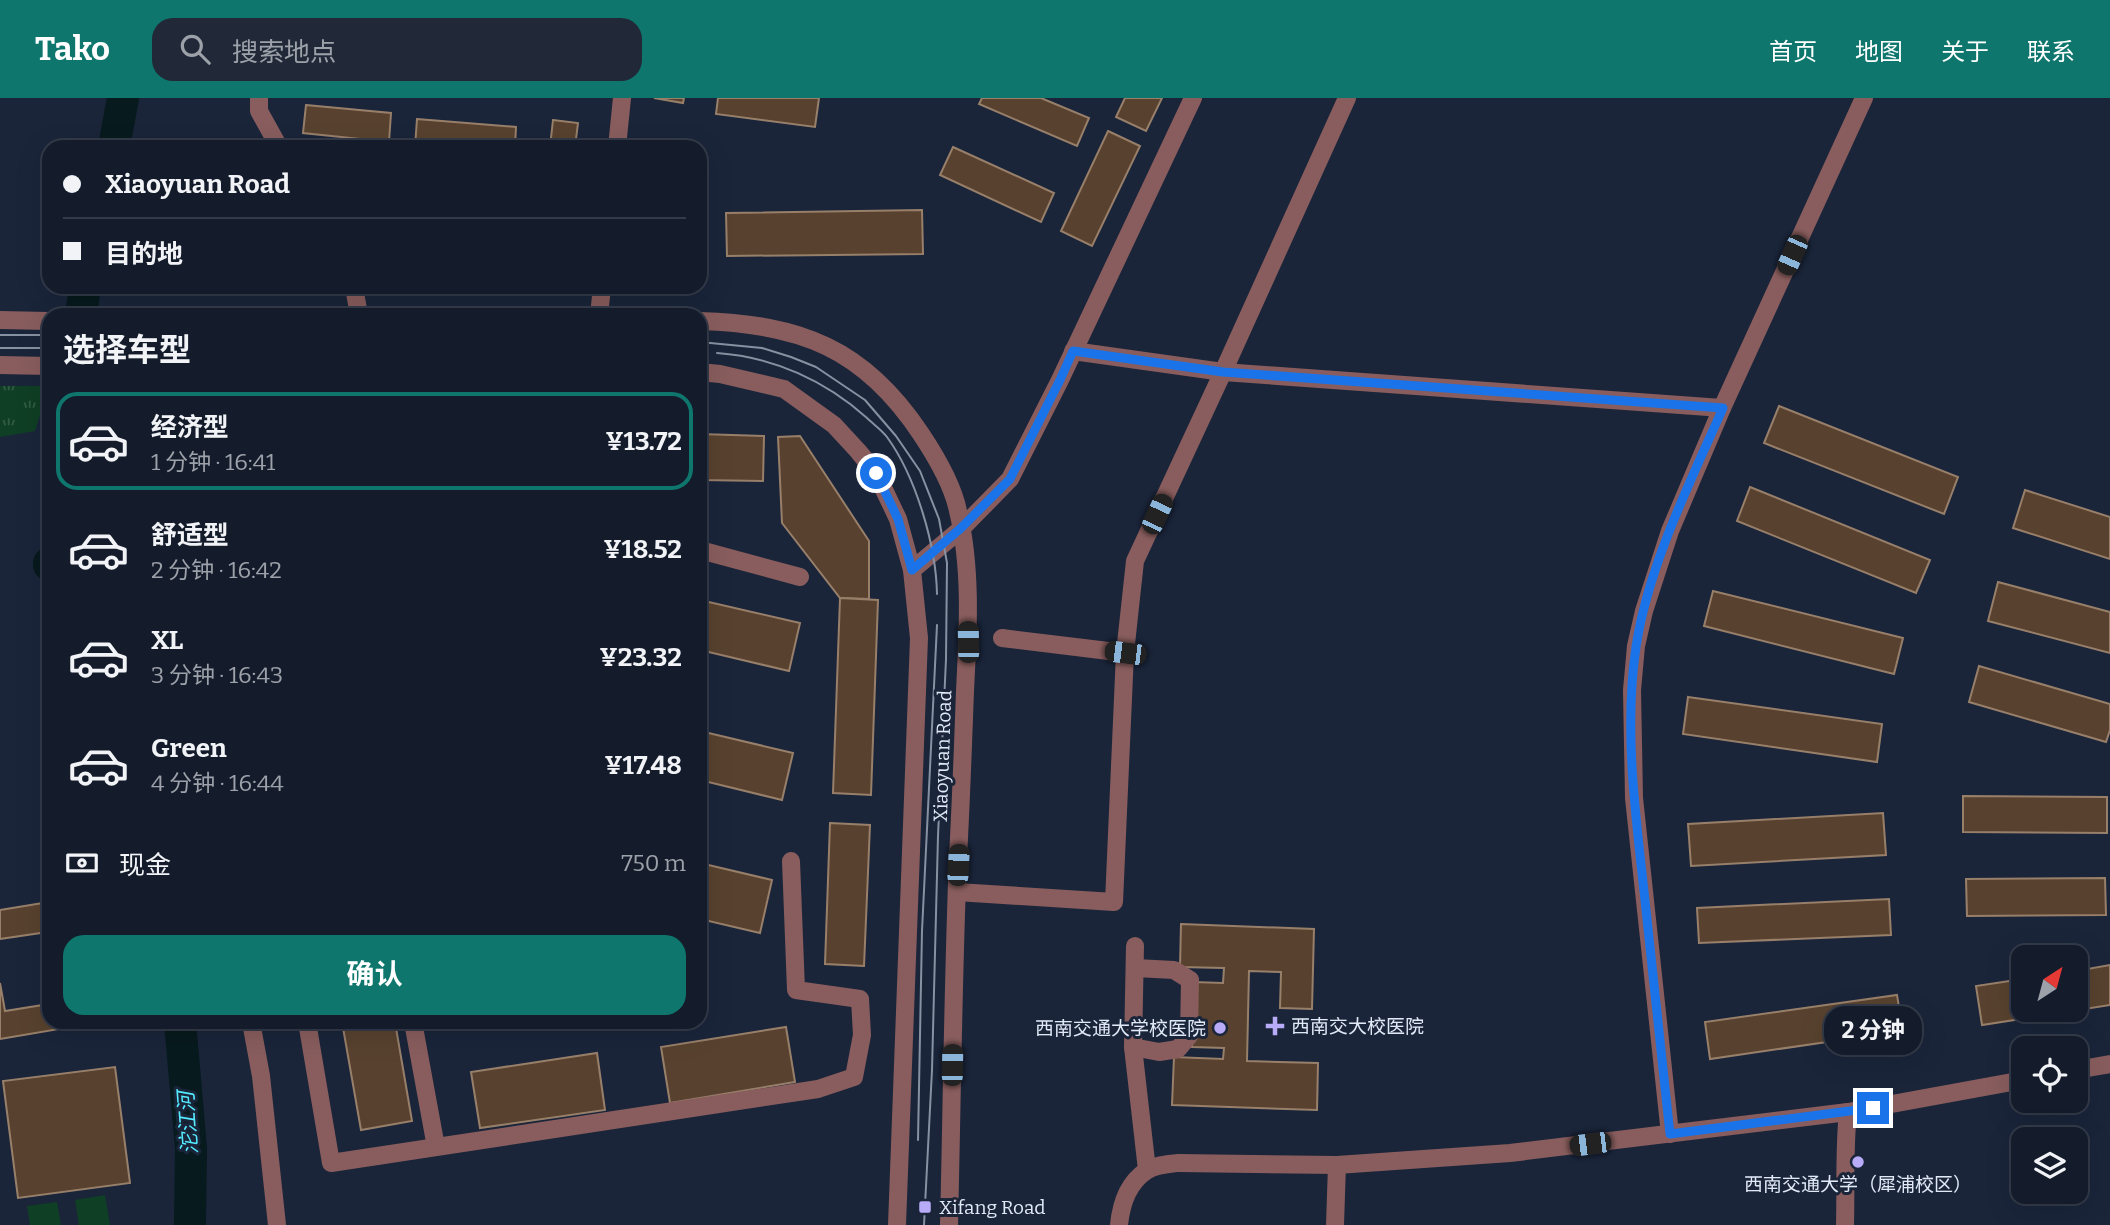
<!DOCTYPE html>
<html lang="zh">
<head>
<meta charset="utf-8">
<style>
	body { margin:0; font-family:Bitter,"Noto Sans SC",serif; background:#212938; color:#f1f3f6; height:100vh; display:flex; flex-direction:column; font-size:26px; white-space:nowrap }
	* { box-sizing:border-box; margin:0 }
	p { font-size:23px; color:#9da1a9 }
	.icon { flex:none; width:38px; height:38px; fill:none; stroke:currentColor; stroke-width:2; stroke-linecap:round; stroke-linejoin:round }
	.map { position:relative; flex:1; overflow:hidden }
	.sheet { position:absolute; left:42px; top:210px; width:665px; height:721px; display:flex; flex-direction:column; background:#141c2c; border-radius:21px; box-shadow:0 7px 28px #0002,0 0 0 2px #333a48 }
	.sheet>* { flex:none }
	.guide { position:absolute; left:42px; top:42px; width:665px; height:154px; border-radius:21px; box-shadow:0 7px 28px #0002,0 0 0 2px #333a48; display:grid; align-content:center; height:154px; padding:0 21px; background:#141c2c }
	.needle { width:46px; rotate:36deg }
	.fabs { position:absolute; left:2011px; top:847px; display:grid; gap:14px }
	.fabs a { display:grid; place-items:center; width:77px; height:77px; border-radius:14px; background:#141c2c; box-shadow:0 7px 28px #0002,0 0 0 2px #333a48; font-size:35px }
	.end { position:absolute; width:32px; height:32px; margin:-16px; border:9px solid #1a73e8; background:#fff; box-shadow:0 0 0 4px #fff }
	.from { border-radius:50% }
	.bubble { position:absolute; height:49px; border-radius:21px; background:#141c2c; box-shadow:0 7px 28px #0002,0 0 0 2px #333a48; font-size:23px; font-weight:700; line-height:49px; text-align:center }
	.car { position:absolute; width:21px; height:42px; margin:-21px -10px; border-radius:9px; box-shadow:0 0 5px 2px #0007; background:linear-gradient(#222 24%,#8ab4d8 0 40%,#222 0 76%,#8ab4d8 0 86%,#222 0) }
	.guide b { display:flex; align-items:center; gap:24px; height:66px; font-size:26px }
	.guide b+b { border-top:2px solid #333a48 }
	.guide i { width:18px; height:18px; background:#f1f3f6 }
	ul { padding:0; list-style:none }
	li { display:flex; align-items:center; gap:21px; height:98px; margin:0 14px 10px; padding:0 7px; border:4px solid transparent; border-radius:21px }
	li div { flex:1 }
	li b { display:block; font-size:26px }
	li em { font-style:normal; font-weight:700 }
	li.selected { border-color:#0f766e }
	li>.icon { width:63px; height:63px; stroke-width:1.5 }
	h2 { padding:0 21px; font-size:32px; line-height:84px }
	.pay { display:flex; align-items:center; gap:18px; height:77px; padding:0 21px; font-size:26px }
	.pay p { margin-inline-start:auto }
	.button { display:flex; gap:14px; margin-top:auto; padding:14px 21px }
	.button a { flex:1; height:80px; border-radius:21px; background:#0f766e; color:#fff; font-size:28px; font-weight:700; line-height:80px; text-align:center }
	header { display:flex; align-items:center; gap:42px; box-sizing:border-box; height:98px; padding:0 35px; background:#0f766e; color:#fff }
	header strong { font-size:33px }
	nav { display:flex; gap:38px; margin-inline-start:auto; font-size:24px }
	.search { width:490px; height:63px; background:#212938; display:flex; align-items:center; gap:18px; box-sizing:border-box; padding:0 24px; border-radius:21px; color:#9da1a9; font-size:26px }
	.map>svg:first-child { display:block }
	.grass { fill:url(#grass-tufts) }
	.pitch { fill:#0f3f24 }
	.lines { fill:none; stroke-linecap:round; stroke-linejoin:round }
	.river { stroke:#071a1d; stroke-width:32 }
	.building { fill:#58422f; stroke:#987f6a; stroke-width:2 }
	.minor { stroke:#895d5d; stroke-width:18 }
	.tram { stroke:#8891a2; stroke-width:2 }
	.route { stroke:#1a73e8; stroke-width:9 }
	.poi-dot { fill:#b8abf7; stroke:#1a253a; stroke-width:2.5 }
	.labels { text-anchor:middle; stroke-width:6; stroke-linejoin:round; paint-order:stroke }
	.street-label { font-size:19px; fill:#e1e9f7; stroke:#1a253a }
	.poi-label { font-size:19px; fill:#e1e9f7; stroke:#1a253a; text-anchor:start }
	.water-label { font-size:21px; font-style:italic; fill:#54ecff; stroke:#1a253a }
</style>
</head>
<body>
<header>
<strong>Tako</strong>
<div class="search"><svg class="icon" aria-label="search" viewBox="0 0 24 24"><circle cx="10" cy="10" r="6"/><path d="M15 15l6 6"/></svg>搜索地点</div>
<nav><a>首页</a><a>地图</a><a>关于</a><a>联系</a></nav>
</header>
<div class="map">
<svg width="2110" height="1127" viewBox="0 0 2110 1127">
	<defs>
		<pattern id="grass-tufts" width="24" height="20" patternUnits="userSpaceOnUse" patternTransform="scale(1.75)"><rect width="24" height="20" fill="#0f3f24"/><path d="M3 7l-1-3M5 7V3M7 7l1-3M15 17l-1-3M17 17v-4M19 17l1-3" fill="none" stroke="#325b45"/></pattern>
	</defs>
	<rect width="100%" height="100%" fill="#1a253a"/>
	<!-- grass -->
	<path class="grass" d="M0,288H49L35,333L0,339Z"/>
	<!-- pitch -->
	<g class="pitch">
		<path d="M105,1097L110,1127H79L75,1102Z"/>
		<path d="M57,1104L61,1127H30L27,1108Z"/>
	</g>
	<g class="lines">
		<!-- river -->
		<g class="river">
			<path d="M114,49L123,0"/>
			<path d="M81,217L85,189"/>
			<path d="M49,465V467"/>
			<path d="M180,924L191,1050L190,1127"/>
		</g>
	</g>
	<!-- building -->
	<g class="building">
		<path d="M654,0H684L683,5Z"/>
		<path d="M718,0H819L815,29L716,16Z"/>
		<path d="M982,0H1041L1089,20L1077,48L979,6Z"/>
		<path d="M1125,0H1162L1146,33L1116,19Z"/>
		<path d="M306,7L391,15L389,44L303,35Z"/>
		<path d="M417,21L516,29L515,49H415Z"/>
		<path d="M553,22L578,25L575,49H550Z"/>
		<path d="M1108,33L1140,48L1092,148L1061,133Z"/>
		<path d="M953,49L1054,95L1041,124L940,77Z"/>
		<path d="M922,112L923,156L727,158L726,115Z"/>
		<path d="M1779,308L1958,379L1944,416L1764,345Z"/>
		<path d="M700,336L764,338L763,383L700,382Z"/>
		<path d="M800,338L869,443V501L840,500L782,425L778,339Z"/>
		<path d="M1750,389L1930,462L1916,495L1737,423Z"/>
		<path d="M2025,392L2110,419V461L2013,430Z"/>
		<path d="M1998,484L2110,514V555L1988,523Z"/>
		<path d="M1713,493L1903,540L1894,576L1704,528Z"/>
		<path d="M840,500L878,502L871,697L833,695Z"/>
		<path d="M700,502L800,525L789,573L700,552Z"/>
		<path d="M1979,568L2110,606V632L2106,644L1969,604Z"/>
		<path d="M1688,599L1882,626L1877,664L1683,636Z"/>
		<path d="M700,633L793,655L782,702L700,682Z"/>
		<path d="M1963,698L2107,699V735L1963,734Z"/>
		<path d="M1883,715L1886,757L1691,768L1688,726Z"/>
		<path d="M830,725L870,727L864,868L825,866Z"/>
		<path d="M700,765L772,782L760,835L700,821Z"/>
		<path d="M2105,780L2106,817L1967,818L1966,781Z"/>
		<path d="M1889,801L1891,837L1699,845L1697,810Z"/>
		<path d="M49,804V882H48L41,835L0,841V812Z"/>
		<path d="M1181,826L1314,831L1312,911L1280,910L1281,874L1249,873L1247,963L1318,965L1317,1012L1172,1007L1174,959L1223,961L1224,950L1192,949L1194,884L1223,885L1224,870L1180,869Z"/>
		<path d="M2110,867V907L1982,927L1976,888L2023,881V912H2076V873Z"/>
		<path d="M0,885L5,913L49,906V924H64L65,930L0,941Z"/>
		<path d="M1897,897L1903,933L1710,961L1705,924Z"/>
		<path d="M342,924H395L412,1023L361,1032Z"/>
		<path d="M786,929L795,984L670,1005L661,949Z"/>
		<path d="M597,955L605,1012L480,1030L471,974Z"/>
		<path d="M115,969L130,1085L18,1100L3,983Z"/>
	</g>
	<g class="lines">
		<!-- minor -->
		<g class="minor">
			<path d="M259,0V13L279,49"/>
			<path d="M617,49L622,0"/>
			<path d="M354,189L359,217"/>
			<path d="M599,217L602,189"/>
			<path d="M0,222L49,223"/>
			<path d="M700,223C800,226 864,250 921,336C935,357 953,388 958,413C972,471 968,534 965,593C963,649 961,704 958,759C953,881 952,1004 949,1127"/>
			<path d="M1073,253L1223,274L1722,310"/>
			<path d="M0,267L49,268"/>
			<path d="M700,274L720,276L784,291L834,327L858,353L876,375L898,421L912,472L919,540L897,1127"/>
			<path d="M700,452L800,479"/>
			<path d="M912,472L961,431L1010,381L1060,282L1193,0"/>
			<path d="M1002,540L1125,555"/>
			<path d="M957,794L1114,804L1125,555L1135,463L1223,274L1347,0"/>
			<path d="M1135,848L1133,949L1147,1072"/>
			<path d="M251,924L261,978L277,1127"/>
			<path d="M307,924L331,1065L818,991L854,979L862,937L860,901L796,892L791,763"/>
			<path d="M413,924L436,1049"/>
			<path d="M1133,949L1159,954L1178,951L1189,938L1190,882L1174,872L1135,870"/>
			<path d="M2076,972L2110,966"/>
			<path d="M1670,1036L1634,700L1632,592L1636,548L1644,513L1670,433L1722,310L1864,0"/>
			<path d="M1119,1127C1121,1107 1128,1085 1146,1073C1155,1067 1168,1066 1178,1065L1337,1067L1510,1055L1848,1014L2023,982"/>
			<path d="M1335,1127L1337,1067"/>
			<path d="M1845,1127C1846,1090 1844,1051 1848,1014"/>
		</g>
		<!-- tram -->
		<g class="tram">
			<path d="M0,237H49"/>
			<path d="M700,244L762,250L791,259L816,269L865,302L896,338L920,373L939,421L947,465L946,561L938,738L932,972L924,1127"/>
			<path d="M0,250H49"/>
			<path d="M717,255C774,259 826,283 867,320C873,326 882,332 887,339C916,379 936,447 937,496"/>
			<path d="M918,1042L922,833L937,527"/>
		</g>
	</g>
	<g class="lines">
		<!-- route -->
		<path class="route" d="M876,375L898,421L912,472L961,430L1010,381L1060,282L1073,253L1223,274L1723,310C1690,384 1648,469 1636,549C1624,630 1635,712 1644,793C1653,874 1661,955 1670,1036L1873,1010"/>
	</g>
	<!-- markers -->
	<g class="poi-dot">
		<path d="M1271.5 917.5h7v7h7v7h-7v7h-7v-7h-7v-7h7z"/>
		<circle cx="1220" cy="930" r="7"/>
		<circle cx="1858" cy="1064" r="7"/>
		<rect x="918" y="1102" width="14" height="14" rx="3.5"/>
	</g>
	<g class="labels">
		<!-- street labels -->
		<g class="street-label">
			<text transform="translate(942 658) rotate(-88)" y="7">Xiaoyuan Road</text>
		</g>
		<!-- poi labels -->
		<g class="poi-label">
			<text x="1291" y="935">西南交大校医院</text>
			<text x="1206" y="937" text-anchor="end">西南交通大学校医院</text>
			<text x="1858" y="1093" text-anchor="middle">西南交通大学（犀浦校区）</text>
			<text x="939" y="1116">Xifang Road</text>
		</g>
		<!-- water labels -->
		<g class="water-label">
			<text transform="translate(188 1025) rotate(-94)" y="7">沱江河</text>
		</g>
	</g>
</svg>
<div class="fabs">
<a><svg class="needle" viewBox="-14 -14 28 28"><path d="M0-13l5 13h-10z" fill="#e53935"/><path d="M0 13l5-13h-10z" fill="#9da1a9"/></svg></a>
<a><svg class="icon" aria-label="locate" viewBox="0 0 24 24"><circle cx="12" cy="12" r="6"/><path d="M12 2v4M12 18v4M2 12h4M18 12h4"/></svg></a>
<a><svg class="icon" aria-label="layers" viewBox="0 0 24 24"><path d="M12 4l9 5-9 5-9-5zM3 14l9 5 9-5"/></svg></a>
</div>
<i class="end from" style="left:876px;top:375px"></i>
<i class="end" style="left:1873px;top:1010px"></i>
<div class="bubble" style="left:1824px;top:908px;width:98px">2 分钟</div>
<i class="car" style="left:1792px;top:157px;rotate:204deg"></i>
<i class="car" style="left:1157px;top:416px;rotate:25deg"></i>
<i class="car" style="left:968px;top:544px;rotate:359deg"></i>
<i class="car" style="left:1125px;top:555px;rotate:277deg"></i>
<i class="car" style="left:958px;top:767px;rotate:3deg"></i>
<i class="car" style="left:952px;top:967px;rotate:1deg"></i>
<i class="car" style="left:1590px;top:1046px;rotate:263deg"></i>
<div class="guide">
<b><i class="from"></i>Xiaoyuan Road</b>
<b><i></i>目的地</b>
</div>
<section class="sheet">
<h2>选择车型</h2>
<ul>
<li class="selected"><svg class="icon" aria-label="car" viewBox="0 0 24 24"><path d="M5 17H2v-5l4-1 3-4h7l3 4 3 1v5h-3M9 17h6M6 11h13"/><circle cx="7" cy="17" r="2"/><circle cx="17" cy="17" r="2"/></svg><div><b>经济型</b><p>1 分钟 · 16:41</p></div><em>¥13.72</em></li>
<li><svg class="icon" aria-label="car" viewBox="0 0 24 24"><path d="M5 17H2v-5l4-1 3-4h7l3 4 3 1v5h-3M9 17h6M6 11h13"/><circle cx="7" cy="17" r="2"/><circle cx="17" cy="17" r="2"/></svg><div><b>舒适型</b><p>2 分钟 · 16:42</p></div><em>¥18.52</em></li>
<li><svg class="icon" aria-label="car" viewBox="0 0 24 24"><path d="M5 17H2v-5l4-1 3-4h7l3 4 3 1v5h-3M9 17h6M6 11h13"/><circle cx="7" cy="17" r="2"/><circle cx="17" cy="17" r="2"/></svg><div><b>XL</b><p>3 分钟 · 16:43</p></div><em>¥23.32</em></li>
<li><svg class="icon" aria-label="car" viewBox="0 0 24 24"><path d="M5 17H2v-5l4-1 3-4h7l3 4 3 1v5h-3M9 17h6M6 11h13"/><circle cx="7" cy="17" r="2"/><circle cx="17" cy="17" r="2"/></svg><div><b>Green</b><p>4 分钟 · 16:44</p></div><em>¥17.48</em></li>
</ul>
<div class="pay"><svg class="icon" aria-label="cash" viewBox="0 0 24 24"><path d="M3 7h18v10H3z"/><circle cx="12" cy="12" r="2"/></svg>现金<p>750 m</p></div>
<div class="button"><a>确认</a></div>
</section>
</div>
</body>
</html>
